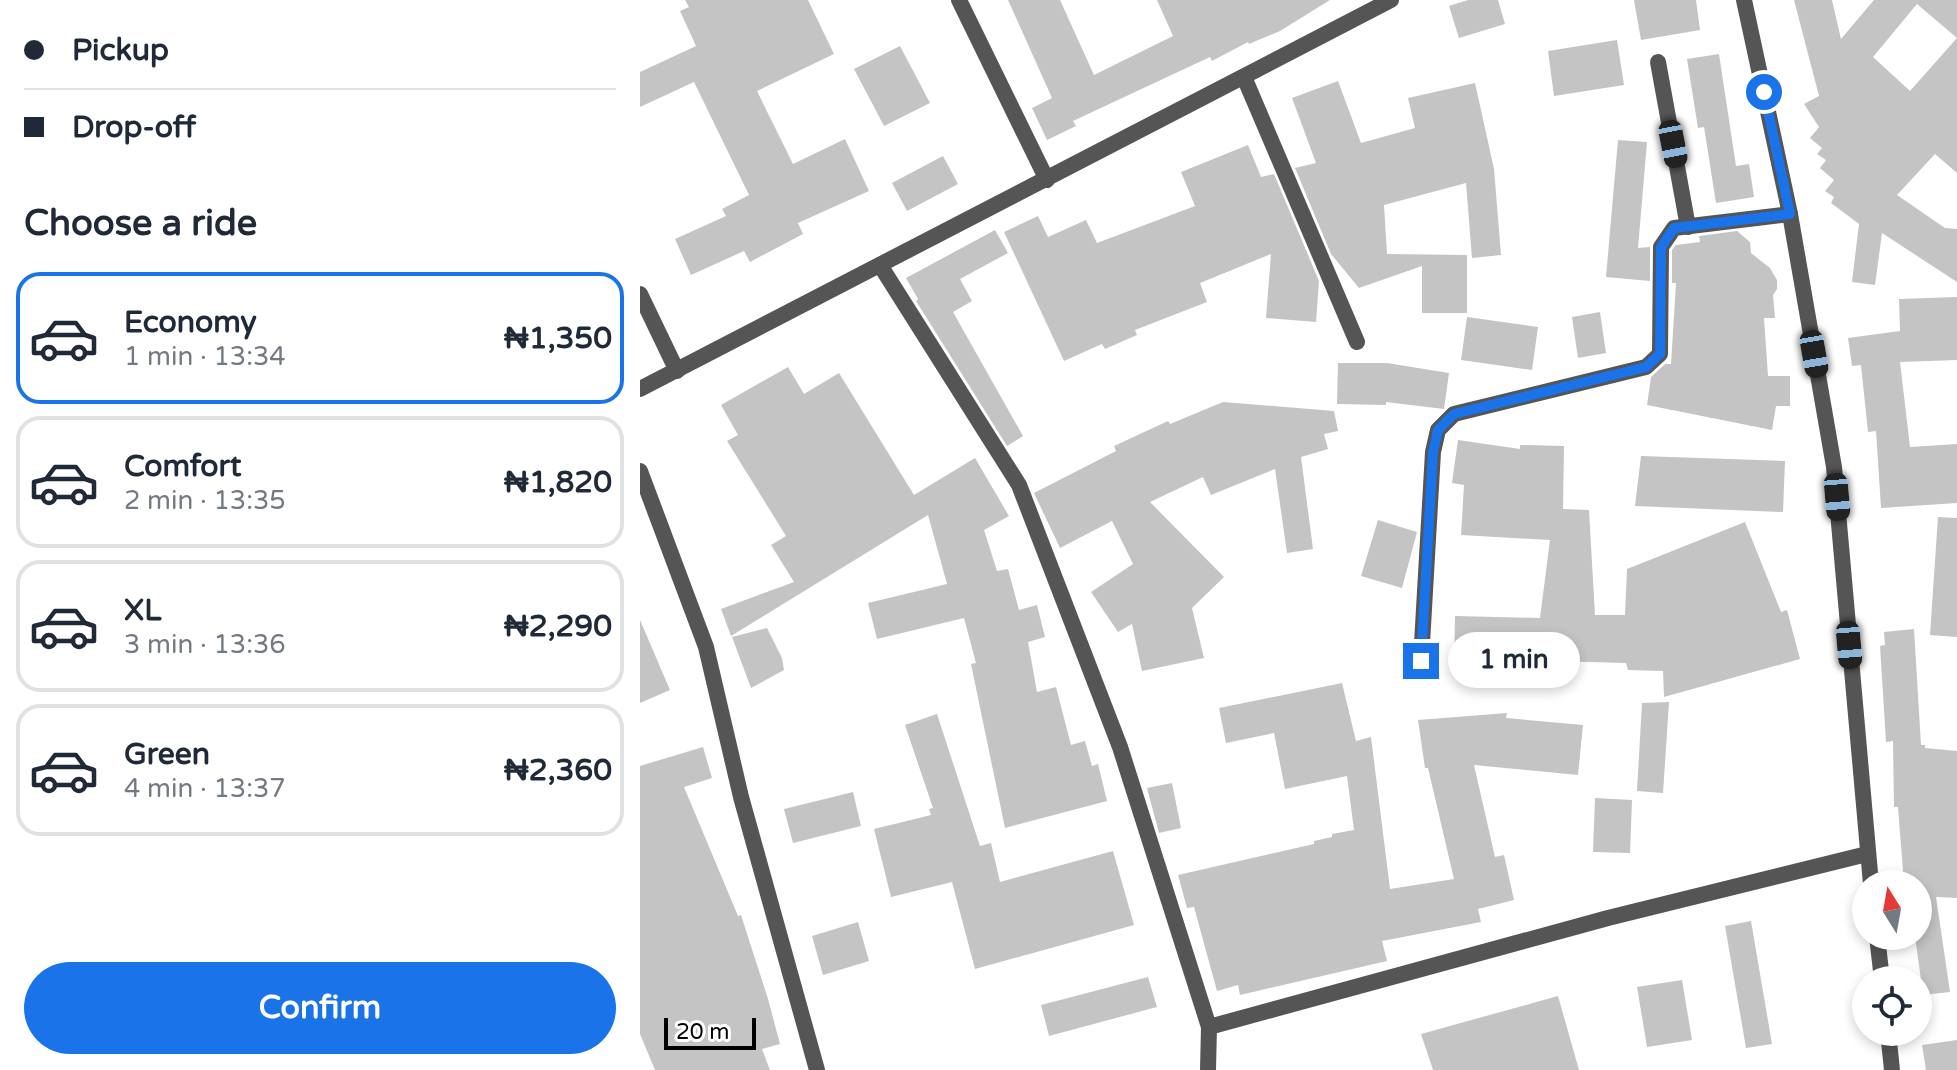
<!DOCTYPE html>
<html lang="en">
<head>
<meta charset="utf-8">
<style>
	body { margin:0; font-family:"Varela Round",sans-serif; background:#f2f2f3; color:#1f2937; height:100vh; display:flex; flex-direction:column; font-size:30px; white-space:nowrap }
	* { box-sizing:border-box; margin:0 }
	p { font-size:26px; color:#747a83 }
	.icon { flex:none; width:44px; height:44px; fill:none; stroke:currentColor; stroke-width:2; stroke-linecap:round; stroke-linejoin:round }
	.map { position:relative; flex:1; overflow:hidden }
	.sheet { display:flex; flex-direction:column; background:#fff; width:640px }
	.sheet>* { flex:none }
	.hud { display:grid; align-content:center; height:176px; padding:0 24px; background:#fff }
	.needle { width:52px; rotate:349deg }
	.tools { position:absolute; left:1212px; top:870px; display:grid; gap:16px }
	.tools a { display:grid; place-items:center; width:80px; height:80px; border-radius:50%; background:#fff; box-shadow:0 4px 12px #0003; font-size:40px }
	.scale { position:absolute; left:24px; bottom:20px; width:92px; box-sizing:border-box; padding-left:8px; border:4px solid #000; border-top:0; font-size:22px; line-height:28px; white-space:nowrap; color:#000; -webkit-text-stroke:6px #fff; paint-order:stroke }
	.end { position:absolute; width:36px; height:36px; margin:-18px; border:10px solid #1a73e8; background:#fff; box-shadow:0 0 0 4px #fff }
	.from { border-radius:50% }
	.bubble { position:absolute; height:56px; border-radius:28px; background:#fff; box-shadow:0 4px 12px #0003; font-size:26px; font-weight:700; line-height:56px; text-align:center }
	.car { position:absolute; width:24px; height:48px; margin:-24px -12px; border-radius:10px; box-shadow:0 0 6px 2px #0007; background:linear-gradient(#222 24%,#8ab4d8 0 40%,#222 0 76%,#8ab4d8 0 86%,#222 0) }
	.hud b { display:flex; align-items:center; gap:28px; height:76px; font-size:30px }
	.hud b+b { border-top:2px solid #e0e1e3 }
	.hud i { width:20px; height:20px; background:#1f2937 }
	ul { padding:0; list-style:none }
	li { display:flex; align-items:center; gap:24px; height:132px; margin:0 16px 12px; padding:0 8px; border:4px solid #e0e1e3; border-radius:24px }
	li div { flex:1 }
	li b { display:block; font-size:30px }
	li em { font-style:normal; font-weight:700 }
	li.selected { border-color:#1a73e8 }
	li>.icon { width:72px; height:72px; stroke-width:1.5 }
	h2 { padding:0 24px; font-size:36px; line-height:96px }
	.cta { display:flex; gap:16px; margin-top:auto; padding:16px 24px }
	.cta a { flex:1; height:92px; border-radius:48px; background:#1a73e8; color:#fff; font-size:32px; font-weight:700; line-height:92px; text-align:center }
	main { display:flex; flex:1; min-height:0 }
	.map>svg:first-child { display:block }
	.building { fill:#c4c4c4 }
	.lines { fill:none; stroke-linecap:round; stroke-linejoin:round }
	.minor { stroke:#555; stroke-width:16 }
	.route { stroke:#1a73e8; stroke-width:10 }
</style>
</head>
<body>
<main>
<section class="sheet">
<div class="hud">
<b><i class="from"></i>Pickup</b>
<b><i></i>Drop-off</b>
</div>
<h2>Choose a ride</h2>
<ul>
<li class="selected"><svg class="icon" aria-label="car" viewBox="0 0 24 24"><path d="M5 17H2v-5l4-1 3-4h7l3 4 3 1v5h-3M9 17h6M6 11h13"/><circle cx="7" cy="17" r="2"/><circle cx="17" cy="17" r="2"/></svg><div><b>Economy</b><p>1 min · 13:34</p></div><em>₦1,350</em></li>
<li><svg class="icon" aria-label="car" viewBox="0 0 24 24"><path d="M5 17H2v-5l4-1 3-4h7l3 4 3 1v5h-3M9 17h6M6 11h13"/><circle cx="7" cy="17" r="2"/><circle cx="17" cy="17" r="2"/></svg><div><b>Comfort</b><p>2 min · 13:35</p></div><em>₦1,820</em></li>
<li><svg class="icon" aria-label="car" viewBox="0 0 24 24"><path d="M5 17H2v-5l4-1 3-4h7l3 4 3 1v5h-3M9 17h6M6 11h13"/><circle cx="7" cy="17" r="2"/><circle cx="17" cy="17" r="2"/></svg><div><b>XL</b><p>3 min · 13:36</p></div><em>₦2,290</em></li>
<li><svg class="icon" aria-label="car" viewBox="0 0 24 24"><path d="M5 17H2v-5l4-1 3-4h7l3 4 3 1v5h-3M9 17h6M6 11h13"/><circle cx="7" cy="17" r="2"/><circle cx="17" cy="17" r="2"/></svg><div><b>Green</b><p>4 min · 13:37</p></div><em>₦2,360</em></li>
</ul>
<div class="cta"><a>Confirm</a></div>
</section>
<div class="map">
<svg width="1317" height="1070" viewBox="0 0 1317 1070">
	<rect width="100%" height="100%" fill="#fff"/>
	<!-- building -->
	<g class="building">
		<path d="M45,0H168L194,54L117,91L153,164L205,139L229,191L158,223L163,234L110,262L104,251L51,275L35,239L86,216L82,209L109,195L54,82L0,107V72L56,46L40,11L49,7Z"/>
		<path d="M368,0H420L454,75L533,36L517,0H690L640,31L609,44L608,42L572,61L570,57L433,121L436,126L407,140L392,108L412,98Z"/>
		<path d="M828,0H858L865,24L819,38L809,6Z"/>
		<path d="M994,0H1056L1060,30L1001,40Z"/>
		<path d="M1154,0H1192L1201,39L1234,0H1317V38L1277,4L1233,57L1270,91L1317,38V173L1295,154L1257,195L1305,228L1317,229V282L1242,233L1235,285L1212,282L1219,224L1191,203L1194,197L1185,191L1194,180L1180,168L1186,160L1177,154L1182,148L1170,138L1179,127L1164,104L1179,96Z"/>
		<path d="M977,40L984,85L914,96L908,51Z"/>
		<path d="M260,46L290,103L244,126L214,69Z"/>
		<path d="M1079,54L1096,166L1109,164L1114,197L1076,203L1064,127L1058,128L1047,59Z"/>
		<path d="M698,81L721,143L775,128L768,98L835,83L854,169L861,255L832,258L826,183L744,205L747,254L827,255V313H782V266L719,288L691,254L655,168L676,163L652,98Z"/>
		<path d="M978,140L1007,142L998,248L1010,247V281L966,277Z"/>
		<path d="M608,145L621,177L634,174L679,281L676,322L626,318L631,254L560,283L567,302L495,330L497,335L465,349L462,344L424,361L364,232L398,216L408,237L446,220L457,243L555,206L541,172Z"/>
		<path d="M303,156L318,184L267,211L252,183Z"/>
		<path d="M355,230L368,253L320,279L332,301L313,312L383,436L367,446L276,301L278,299L266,278Z"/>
		<path d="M1097,231L1110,242L1111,253L1130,268L1137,280V289L1133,295L1135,318H1124L1128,376H1150V406H1136L1132,430L1007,405L1011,377L1025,364H1031L1036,283H1032V250L1036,245L1060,242L1059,236Z"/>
		<path d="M1317,297V360L1260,362L1270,447L1317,444V503L1241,508L1236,431L1228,432L1221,365L1212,366L1208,338L1260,331L1259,299Z"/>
		<path d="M960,312L966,353L938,358L932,317Z"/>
		<path d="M827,317L898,327L892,370L821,360Z"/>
		<path d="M698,363H747L809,373L804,409L746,402V405L697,404Z"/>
		<path d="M148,367L164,394L199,373L274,495L335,458L369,516L344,530L357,571L368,569L379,610L397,605L405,637L388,642L397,692L416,687L431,745L445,741L452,766L458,764L467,801L365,828L331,664L336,663L324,618L237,639L228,603L307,584L288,515L91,636L81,609L154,582L131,545L146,536L87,441L98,435L81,405Z"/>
		<path d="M583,402L694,411L698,431L684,434L688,449L661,457L673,549L647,553L635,469L571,495L563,477L510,502L584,577L552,608L564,658L502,671L492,624L478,632L451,592L493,564L472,521L420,548L394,493L476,451L474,446L528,421L530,424Z"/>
		<path d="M818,440L880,449V445L924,446L923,509L949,510L955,615H985L987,569L1105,522L1141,612L1147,610L1160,659L1024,697L1023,671L988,670L986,663L913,661L912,668L814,666L815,616L900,618L910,540L821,535L824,485L812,483Z"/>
		<path d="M1001,456L1145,461L1143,512L995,506Z"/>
		<path d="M1298,517L1317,518V637L1290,635Z"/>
		<path d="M738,520L777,532L762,588L721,576Z"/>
		<path d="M0,620L30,690L0,703Z"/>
		<path d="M127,628L142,658L144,670L111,688L92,637Z"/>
		<path d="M1274,629L1281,745H1285V748L1317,751V898L1296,897L1310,992L1283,995L1275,936H1278V884H1264L1258,807H1254L1253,741L1246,742L1240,646L1245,645L1244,632Z"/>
		<path d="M702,683L716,741L731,737L750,889L814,879L788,768H785L778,720L867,713L866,718L943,725L938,775L834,765L855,857L864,855L874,900L838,909L841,922L742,941L747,961L600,995L598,985L577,991L554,907L547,908L538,875L674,844V841L692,837V834L714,830L707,776L645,789L634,733L586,743L579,708Z"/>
		<path d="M1029,702L1023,793L997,791L1002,703Z"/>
		<path d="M297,714L340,846L351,843L360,882L473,851L494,925L335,969L312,882L251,897L234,829L291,815L289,809L293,808L265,725Z"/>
		<path d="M63,747L72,778L44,787L98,916L101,915L128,999L140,1044L122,1049L130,1070H15L0,1034V766Z"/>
		<path d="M532,783L541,828L519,833L507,788Z"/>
		<path d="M213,792L221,826L153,843L144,809Z"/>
		<path d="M955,798L992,800L990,853L953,852Z"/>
		<path d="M1111,921L1132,1044L1106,1048L1085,926Z"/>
		<path d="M218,922L229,961L183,975L172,936Z"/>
		<path d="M508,977L517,1007L409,1036L401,1005Z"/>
		<path d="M1042,980L1052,1040L1007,1047L997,987Z"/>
		<path d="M918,996L939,1070H793L781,1034Z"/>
		<path d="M1317,1040V1070H1286L1282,1045Z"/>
	</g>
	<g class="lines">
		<!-- minor -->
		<g class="minor">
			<path d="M319,0L407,180"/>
			<path d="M1104,0L1150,214L1194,467L1231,884"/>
			<path d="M1018,62L1048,227"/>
			<path d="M604,77L717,342"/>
			<path d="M240,265L379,485L480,747L569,1027L568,1070"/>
			<path d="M0,294L37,371"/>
			<path d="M0,389L751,0"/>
			<path d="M0,471L66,647L101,797L177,1070"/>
			<path d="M781,661L793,452L798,430L814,414L1006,367L1020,354L1021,247L1034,228L1150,214"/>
			<path d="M1237,936L1242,980"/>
			<path d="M569,1027L968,918L1227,854"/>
			<path d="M1248,1032L1252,1070"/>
		</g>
	</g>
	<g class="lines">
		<!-- route -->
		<path class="route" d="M781,661L793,452L798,430L814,414L1006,367L1020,354L1021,247L1034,228L1150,214L1124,92"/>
	</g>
</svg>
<div class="tools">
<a><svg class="needle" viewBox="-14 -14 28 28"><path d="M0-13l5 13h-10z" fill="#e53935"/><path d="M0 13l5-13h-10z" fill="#747a83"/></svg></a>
<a><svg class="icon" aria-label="locate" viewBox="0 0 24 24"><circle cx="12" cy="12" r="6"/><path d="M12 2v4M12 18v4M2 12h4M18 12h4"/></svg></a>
</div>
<div class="scale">20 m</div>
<i class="end from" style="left:1124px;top:92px"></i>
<i class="end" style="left:781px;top:661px"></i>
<div class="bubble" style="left:808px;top:632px;width:132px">1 min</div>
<i class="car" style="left:1033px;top:144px;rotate:169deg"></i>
<i class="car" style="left:1174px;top:354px;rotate:170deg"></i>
<i class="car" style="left:1197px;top:497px;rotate:175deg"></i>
<i class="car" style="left:1209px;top:645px;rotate:175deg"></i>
</div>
</main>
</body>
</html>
